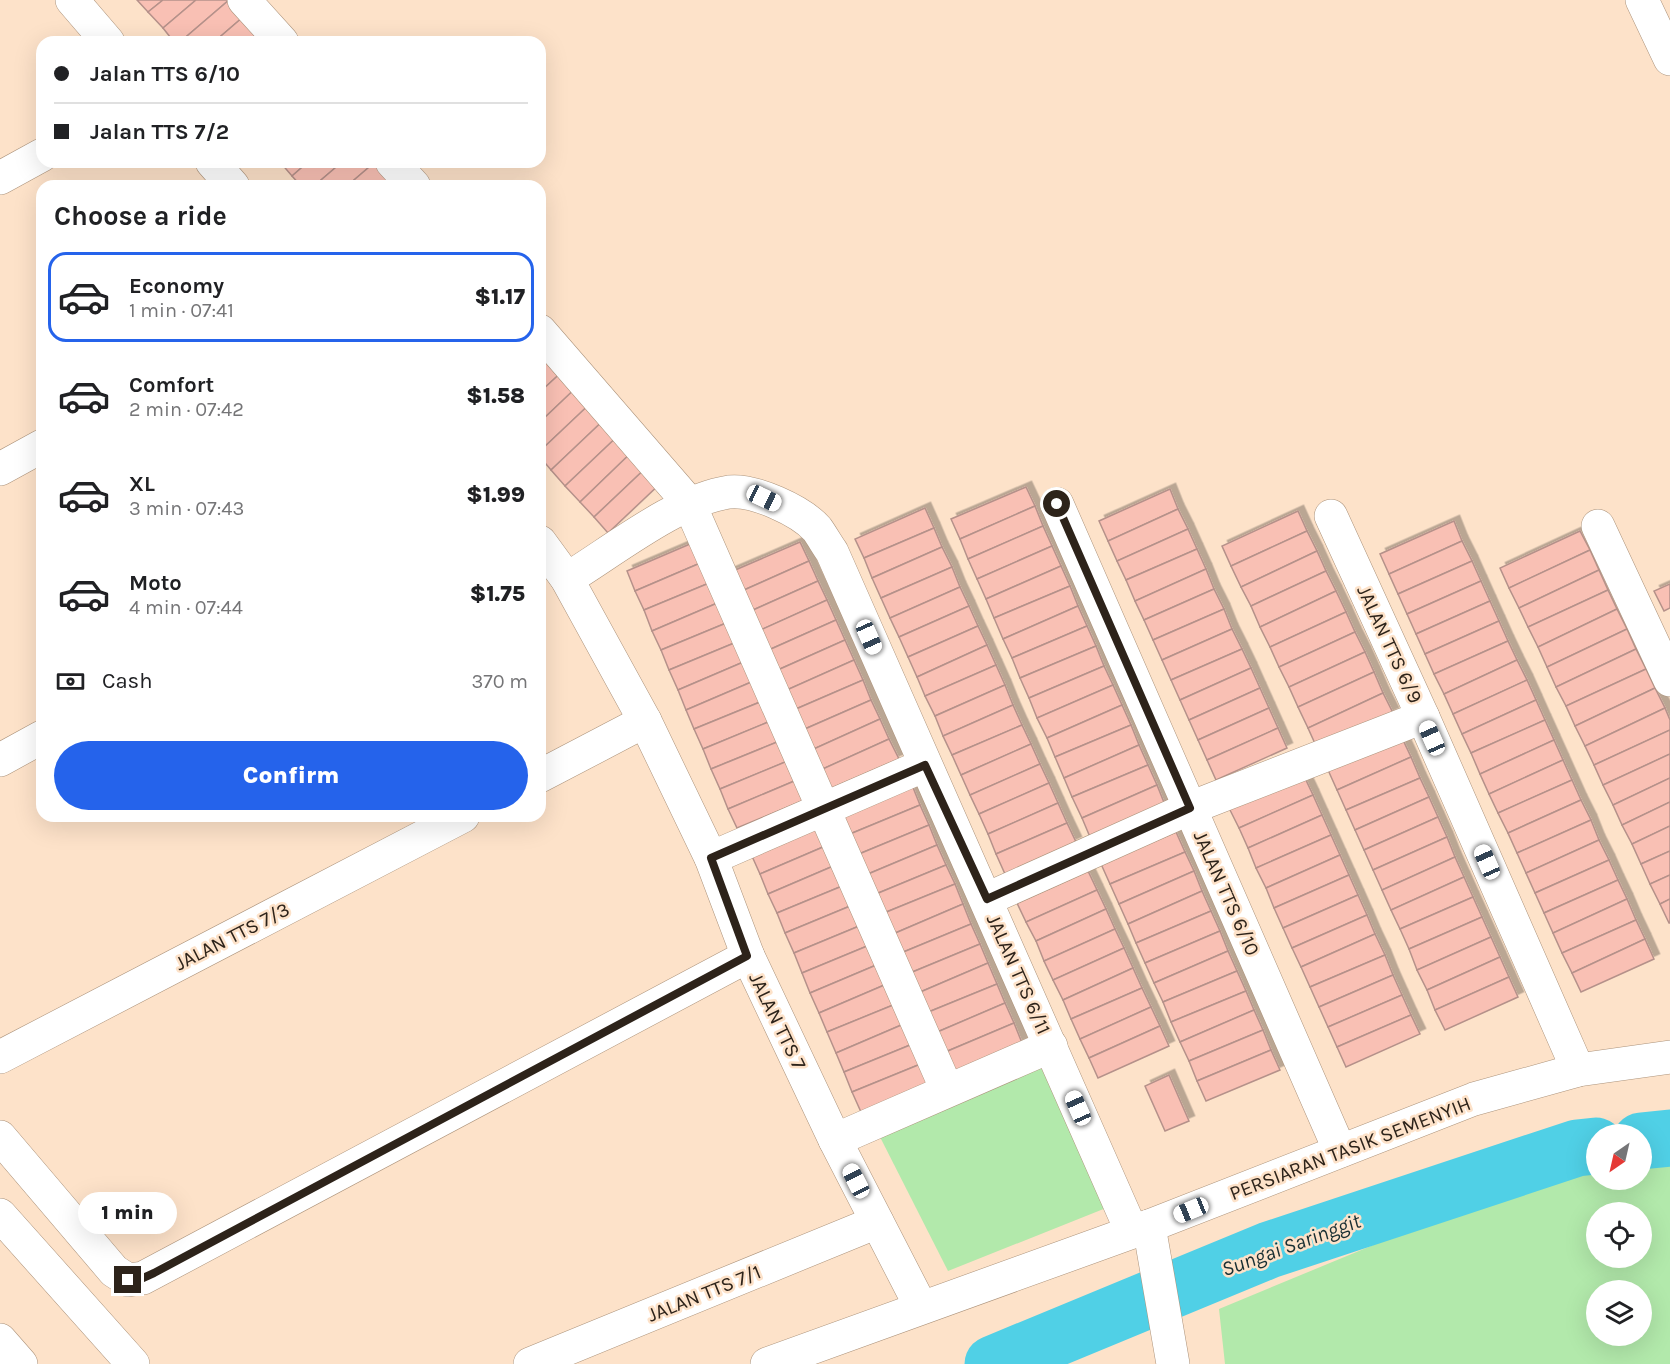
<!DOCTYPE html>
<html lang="en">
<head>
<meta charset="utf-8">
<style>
	body { margin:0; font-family:Karla,sans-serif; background:#f2f2f2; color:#202124; height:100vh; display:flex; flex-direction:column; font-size:22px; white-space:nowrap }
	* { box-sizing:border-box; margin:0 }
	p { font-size:20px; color:#757577 }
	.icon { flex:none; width:33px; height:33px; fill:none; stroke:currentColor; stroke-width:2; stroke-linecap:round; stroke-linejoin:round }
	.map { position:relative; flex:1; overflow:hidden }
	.sheet { position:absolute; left:36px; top:180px; width:510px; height:642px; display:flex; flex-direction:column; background:#fff; border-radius:18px; box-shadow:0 6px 24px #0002 }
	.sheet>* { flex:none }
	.banner { position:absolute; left:36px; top:36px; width:510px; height:132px; border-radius:18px; box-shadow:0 6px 24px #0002; display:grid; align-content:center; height:132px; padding:0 18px; background:#fff }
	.needle { width:39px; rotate:214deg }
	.fabs { position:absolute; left:1586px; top:1124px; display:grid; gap:12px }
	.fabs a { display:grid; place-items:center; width:66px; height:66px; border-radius:50%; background:#fff; box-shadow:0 6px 24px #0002; font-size:30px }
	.end { position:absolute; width:27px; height:27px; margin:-14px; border:8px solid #2d231a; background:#fff; box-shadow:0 0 0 3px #fff }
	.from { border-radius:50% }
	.bubble { position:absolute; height:42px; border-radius:21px; background:#fff; box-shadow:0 6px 24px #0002; font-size:20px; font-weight:800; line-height:42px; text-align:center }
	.car { position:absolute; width:18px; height:36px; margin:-18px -9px; border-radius:8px; box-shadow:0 0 4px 2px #0007; background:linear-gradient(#fff 24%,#345 0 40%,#fff 0 76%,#345 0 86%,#fff 0) }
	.banner b { display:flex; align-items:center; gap:21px; height:57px; font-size:22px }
	.banner b+b { border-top:2px solid #e0e0e0 }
	.banner i { width:15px; height:15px; background:#202124 }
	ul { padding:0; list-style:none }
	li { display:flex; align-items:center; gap:18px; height:90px; margin:0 12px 9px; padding:0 6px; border:3px solid transparent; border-radius:18px }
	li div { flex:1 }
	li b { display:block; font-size:22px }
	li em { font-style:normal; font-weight:800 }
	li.current { border-color:#2563eb }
	li>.icon { width:54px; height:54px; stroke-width:1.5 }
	h2 { padding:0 18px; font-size:27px; line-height:72px }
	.pay { display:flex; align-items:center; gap:15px; height:66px; padding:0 18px; font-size:22px }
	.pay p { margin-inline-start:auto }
	.primary-button { display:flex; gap:12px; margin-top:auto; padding:12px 18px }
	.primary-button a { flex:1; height:69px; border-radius:36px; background:#2563eb; color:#fff; font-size:24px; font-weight:800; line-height:69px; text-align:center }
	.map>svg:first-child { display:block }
	.green { fill:#b2e9ab; fill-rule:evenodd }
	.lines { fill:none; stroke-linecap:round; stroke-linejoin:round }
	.river { stroke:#50d0e6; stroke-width:57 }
	.building { fill:#f9c0b4; stroke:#b5918a; stroke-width:1.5; filter:url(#shadow) }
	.minor-casing { stroke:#ac937b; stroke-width:34 }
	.minor { stroke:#fff; stroke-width:33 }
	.route { stroke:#2d231a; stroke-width:8 }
	.labels { text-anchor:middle; stroke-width:5; stroke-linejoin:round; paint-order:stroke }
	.street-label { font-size:20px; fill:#2d231a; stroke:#fde2c9 }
	.water-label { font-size:21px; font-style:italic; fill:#192f33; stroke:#fde2c9 }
</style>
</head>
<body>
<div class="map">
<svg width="1670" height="1364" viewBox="0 0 1670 1364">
	<defs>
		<filter id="shadow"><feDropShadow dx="5.5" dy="-5.5" stdDeviation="0" flood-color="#0004"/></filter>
	</defs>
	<rect width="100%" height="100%" fill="#fde2c9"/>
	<!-- green -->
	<g class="green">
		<path d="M1040,1065L1106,1208L948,1271L879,1135Z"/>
		<path d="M1670,1160V1364H1225L1219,1309L1542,1175L1596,1169V1179H1641V1164ZM1596,1212H1641V1257H1596ZM1596,1290H1641V1335H1596Z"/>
	</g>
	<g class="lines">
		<!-- river -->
		<g class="river">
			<path d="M1641,1141L1670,1138"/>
			<path d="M993,1364L1269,1250L1577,1148L1596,1146"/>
		</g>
	</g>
	<!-- building -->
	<g class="building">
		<path d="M137,0H163L148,12Z"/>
		<path d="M163,0H196L163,28L148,12Z"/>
		<path d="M196,0H229L180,42H174L163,28Z"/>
		<path d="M229,0L250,11L214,42H180Z"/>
		<path d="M250,11L265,27L247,42H214Z"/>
		<path d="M280,162H308L292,176Z"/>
		<path d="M308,162H342L314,186H301L292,176Z"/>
		<path d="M342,162H375L347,186H314Z"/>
		<path d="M375,162H386L396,173L381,186H347Z"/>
		<path d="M552,352L566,368L540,392V364Z"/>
		<path d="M566,368L580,384L540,422V392Z"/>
		<path d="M580,384L594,400L540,451V422Z"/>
		<path d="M594,400L608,416L551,470L540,457V451Z"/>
		<path d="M608,416L622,432L565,486L551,470Z"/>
		<path d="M622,432L636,448L580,502L565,486Z"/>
		<path d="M636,448L650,464L594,517L580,502Z"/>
		<path d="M650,464L664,480L608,533L594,517Z"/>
		<path d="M1026,487L1035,506L960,539L951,519Z"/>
		<path d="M1170,489L1178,509L1108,541L1099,521Z"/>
		<path d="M1035,506L1043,526L968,559L960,539Z"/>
		<path d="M925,508L934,528L864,558L855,539Z"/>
		<path d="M1178,509L1188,529L1117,561L1108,541Z"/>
		<path d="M1298,511L1307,531L1231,566L1222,546Z"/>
		<path d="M1454,521L1462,541L1389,574L1380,554Z"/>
		<path d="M1043,526L1052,546L977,579L968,559Z"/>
		<path d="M934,528L942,547L872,578L864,558Z"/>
		<path d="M1188,529L1197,549L1126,580L1117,561Z"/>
		<path d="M1307,531L1317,551L1241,587L1231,566Z"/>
		<path d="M1580,531L1590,550L1509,588L1500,568Z"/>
		<path d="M697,541L705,561L635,591L627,571Z"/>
		<path d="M1462,541L1472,561L1398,594L1389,574Z"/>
		<path d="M800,542L809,561L735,594L726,574Z"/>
		<path d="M1052,546L1061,566L986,599L977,579Z"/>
		<path d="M942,547L952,567L881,598L872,578Z"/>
		<path d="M1197,549L1206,569L1135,601L1126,580Z"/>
		<path d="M1590,550L1599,570L1519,608L1509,588Z"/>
		<path d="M1317,551L1326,571L1251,606L1241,587Z"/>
		<path d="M705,561L714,581L644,610L635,591Z"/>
		<path d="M809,561L818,581L744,614L735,594Z"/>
		<path d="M1472,561L1481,581L1407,614L1398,594Z"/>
		<path d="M1061,566L1070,586L994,618L986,599Z"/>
		<path d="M952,567L960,587L890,618L881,598Z"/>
		<path d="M1206,569L1214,589L1144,620L1135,601Z"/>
		<path d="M1599,570L1608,590L1528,627L1519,608Z"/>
		<path d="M1326,571L1336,591L1260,627L1251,606Z"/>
		<path d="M714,581L722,601L652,631L644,610Z"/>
		<path d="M818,581L827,600L754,633L744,614Z"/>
		<path d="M1481,581L1490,601L1416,634L1407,614Z"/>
		<path d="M1670,584V608L1664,611L1654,591Z"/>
		<path d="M1070,586L1078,606L1003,639L994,618Z"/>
		<path d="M960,587L969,606L899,637L890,618Z"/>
		<path d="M1214,589L1224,609L1153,640L1144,620Z"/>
		<path d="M1608,590L1617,609L1538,647L1528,627Z"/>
		<path d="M1336,591L1346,612L1270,647L1260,627Z"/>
		<path d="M827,600L836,620L762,653L754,633Z"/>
		<path d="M722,601L731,621L661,650L652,631Z"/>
		<path d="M1490,601L1499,621L1425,654L1416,634Z"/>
		<path d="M969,606L978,626L908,657L899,637Z"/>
		<path d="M1078,606L1087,626L1012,658L1003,639Z"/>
		<path d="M1224,609L1232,629L1162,660L1153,640Z"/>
		<path d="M1617,609L1627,629L1547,667L1538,647Z"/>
		<path d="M1346,612L1355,632L1279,667L1270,647Z"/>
		<path d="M836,620L845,640L771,673L762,653Z"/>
		<path d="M731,621L739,641L669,670L661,650Z"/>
		<path d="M1499,621L1508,641L1434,674L1425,654Z"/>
		<path d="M978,626L987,645L917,677L908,657Z"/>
		<path d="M1087,626L1096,646L1020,678L1012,658Z"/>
		<path d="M1232,629L1242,649L1171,680L1162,660Z"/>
		<path d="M1627,629L1636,649L1556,687L1547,667Z"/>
		<path d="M1355,632L1365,652L1289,687L1279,667Z"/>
		<path d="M845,640L854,660L780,693L771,673Z"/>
		<path d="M739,641L748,660L678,690L669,670Z"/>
		<path d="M1508,641L1517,660L1444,694L1434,674Z"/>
		<path d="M987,645L996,665L925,696L917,677Z"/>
		<path d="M1096,646L1104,666L1029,698L1020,678Z"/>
		<path d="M1242,649L1251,668L1180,700L1171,680Z"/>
		<path d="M1636,649L1646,669L1566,706L1556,687Z"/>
		<path d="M1365,652L1374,672L1298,707L1289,687Z"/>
		<path d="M748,660L756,680L686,710L678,690Z"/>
		<path d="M854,660L863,680L789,712L780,693Z"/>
		<path d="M1517,660L1527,680L1453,714L1444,694Z"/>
		<path d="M996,665L1005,685L935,716L925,696Z"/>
		<path d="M1104,666L1113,685L1037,718L1029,698Z"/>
		<path d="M1251,668L1260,688L1189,720L1180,700Z"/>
		<path d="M1646,669L1655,688L1575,726L1566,706Z"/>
		<path d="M1374,672L1383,693L1308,728L1298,707Z"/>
		<path d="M756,680L765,700L694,729L686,710Z"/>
		<path d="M863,680L871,700L798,732L789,712Z"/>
		<path d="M1527,680L1536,700L1462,734L1453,714Z"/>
		<path d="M1005,685L1013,705L943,736L935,716Z"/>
		<path d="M1113,685L1122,705L1047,738L1037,718Z"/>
		<path d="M1260,688L1269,708L1198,740L1189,720Z"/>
		<path d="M1655,688L1665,708L1585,746L1575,726Z"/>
		<path d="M1383,693L1393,713L1317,748L1308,728Z"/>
		<path d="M765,700L773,720L703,749L694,729Z"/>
		<path d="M871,700L880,719L807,752L798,732Z"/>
		<path d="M1536,700L1545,720L1471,753L1462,734Z"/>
		<path d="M1013,705L1022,725L952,755L943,736Z"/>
		<path d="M1122,705L1131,725L1055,757L1047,738Z"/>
		<path d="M1269,708L1278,728L1207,760L1198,740Z"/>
		<path d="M1665,708L1670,720V730L1594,765L1585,746Z"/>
		<path d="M880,719L889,739L816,772L807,752Z"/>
		<path d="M773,720L782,740L711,769L703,749Z"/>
		<path d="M1545,720L1554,740L1480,774L1471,753Z"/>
		<path d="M1022,725L1031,744L961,775L952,755Z"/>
		<path d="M1131,725L1139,745L1064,778L1055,757Z"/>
		<path d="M1278,728L1287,748L1216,780L1207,760Z"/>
		<path d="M1670,730V754L1603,785L1594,765Z"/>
		<path d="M1402,738L1411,757L1337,790L1328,770Z"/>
		<path d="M889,739L899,759L825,791L816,772Z"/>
		<path d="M782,740L790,760L720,789L711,769Z"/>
		<path d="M1554,740L1563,760L1489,794L1480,774Z"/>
		<path d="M1031,744L1040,764L970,795L961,775Z"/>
		<path d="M1139,745L1148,765L1072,797L1064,778Z"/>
		<path d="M1670,754V778L1613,805L1603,785Z"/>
		<path d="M1411,757L1420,778L1346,810L1337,790Z"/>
		<path d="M790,760L799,779L728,809L720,789Z"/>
		<path d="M1563,760L1572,780L1498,813L1489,794Z"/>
		<path d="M1040,764L1049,783L979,814L970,795Z"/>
		<path d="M1148,765L1157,785L1082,818L1072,797Z"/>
		<path d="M1304,776L1313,795L1239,828L1229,808Z"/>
		<path d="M1420,778L1429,797L1355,830L1346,810Z"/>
		<path d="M1670,778V802L1622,825L1613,805Z"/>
		<path d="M799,779L807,799L737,828L728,809Z"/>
		<path d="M1572,780L1581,800L1508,833L1498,813Z"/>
		<path d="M1049,783L1058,803L988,834L979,814Z"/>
		<path d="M912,785L920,805L850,834L842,814Z"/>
		<path d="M1157,785L1165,805L1090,837L1082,818Z"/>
		<path d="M1313,795L1322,815L1248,848L1239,828Z"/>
		<path d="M1429,797L1438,817L1364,850L1355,830Z"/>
		<path d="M1581,800L1591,820L1517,853L1508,833Z"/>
		<path d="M1670,802V826L1632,844L1622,825Z"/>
		<path d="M1058,803L1067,823L996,854L988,834Z"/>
		<path d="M920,805L929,825L859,854L850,834Z"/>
		<path d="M1322,815L1331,835L1256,868L1248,848Z"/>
		<path d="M1438,817L1447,837L1373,870L1364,850Z"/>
		<path d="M1591,820L1599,840L1526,873L1517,853Z"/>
		<path d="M1067,823L1076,842L1005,874L996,854Z"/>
		<path d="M821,824L830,844L760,874L751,854Z"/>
		<path d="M929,825L937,845L868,874L859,854Z"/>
		<path d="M1670,826V851L1641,864L1632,844Z"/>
		<path d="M1176,832L1185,852L1110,884L1101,864Z"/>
		<path d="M1331,835L1340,855L1266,888L1256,868Z"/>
		<path d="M1447,837L1455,857L1382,890L1373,870Z"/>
		<path d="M1599,840L1609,860L1535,893L1526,873Z"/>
		<path d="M830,844L838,864L768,894L760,874Z"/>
		<path d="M937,845L946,865L876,894L868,874Z"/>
		<path d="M1670,851V875L1650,884L1641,864Z"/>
		<path d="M1185,852L1194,871L1119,904L1110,884Z"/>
		<path d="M1340,855L1349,875L1274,908L1266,888Z"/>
		<path d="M1455,857L1464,877L1391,910L1382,890Z"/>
		<path d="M1609,860L1618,880L1544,913L1535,893Z"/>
		<path d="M838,864L847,884L777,913L768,894Z"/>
		<path d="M946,865L955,884L884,913L876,894Z"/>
		<path d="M1088,871L1097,890L1026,922L1017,903Z"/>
		<path d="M1194,871L1202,891L1128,924L1119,904Z"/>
		<path d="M1349,875L1358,895L1283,928L1274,908Z"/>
		<path d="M1670,875V899L1660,904L1650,884Z"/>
		<path d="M1464,877L1473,897L1400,929L1391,910Z"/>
		<path d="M1618,880L1627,899L1553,933L1544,913Z"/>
		<path d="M847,884L855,904L785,933L777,913Z"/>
		<path d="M955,884L963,904L893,934L884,913Z"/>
		<path d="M1097,890L1106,909L1036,941L1026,922Z"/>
		<path d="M1202,891L1211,911L1136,943L1128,924Z"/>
		<path d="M1358,895L1367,915L1292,948L1283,928Z"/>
		<path d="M1473,897L1482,917L1409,949L1400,929Z"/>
		<path d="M1627,899L1636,920L1562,953L1553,933Z"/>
		<path d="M1670,899V923H1669L1660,904Z"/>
		<path d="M855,904L864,924L794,953L785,933Z"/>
		<path d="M963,904L971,924L901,953L893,934Z"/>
		<path d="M1106,909L1115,929L1044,961L1036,941Z"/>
		<path d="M1211,911L1220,931L1145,963L1136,943Z"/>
		<path d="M1367,915L1375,934L1301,967L1292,948Z"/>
		<path d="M1482,917L1491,937L1417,970L1409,949Z"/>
		<path d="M1636,920L1645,939L1572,973L1562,953Z"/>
		<path d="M864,924L872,944L802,973L794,953Z"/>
		<path d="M971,924L980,944L910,973L901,953Z"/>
		<path d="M1115,929L1124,948L1053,980L1044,961Z"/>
		<path d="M1220,931L1228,951L1154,983L1145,963Z"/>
		<path d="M1375,934L1385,955L1310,987L1301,967Z"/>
		<path d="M1491,937L1500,957L1427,990L1417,970Z"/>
		<path d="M1645,939L1654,959L1581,992L1572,973Z"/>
		<path d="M872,944L881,963L810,993L802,973Z"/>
		<path d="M980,944L988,963L918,993L910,973Z"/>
		<path d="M1124,948L1133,968L1063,1000L1053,980Z"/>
		<path d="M1228,951L1237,971L1163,1002L1154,983Z"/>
		<path d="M1385,955L1393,975L1319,1007L1310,987Z"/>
		<path d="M1500,957L1509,977L1435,1010L1427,990Z"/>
		<path d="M881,963L889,983L819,1013L810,993Z"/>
		<path d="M988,963L997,984L926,1013L918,993Z"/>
		<path d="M1133,968L1142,988L1071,1019L1063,1000Z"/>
		<path d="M1237,971L1246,991L1171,1022L1163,1002Z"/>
		<path d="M1393,975L1402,995L1328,1027L1319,1007Z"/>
		<path d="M1509,977L1518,997L1445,1030L1435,1010Z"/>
		<path d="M889,983L898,1003L827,1032L819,1013Z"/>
		<path d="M997,984L1005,1003L935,1033L926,1013Z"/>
		<path d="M1142,988L1151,1007L1080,1039L1071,1019Z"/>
		<path d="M1246,991L1254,1010L1180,1042L1171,1022Z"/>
		<path d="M1402,995L1411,1015L1337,1047L1328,1027Z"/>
		<path d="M898,1003L906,1023L836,1053L827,1032Z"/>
		<path d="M1005,1003L1014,1023L943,1053L935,1033Z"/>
		<path d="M1151,1007L1160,1026L1089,1058L1080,1039Z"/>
		<path d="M1254,1010L1263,1030L1189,1061L1180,1042Z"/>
		<path d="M1411,1015L1420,1034L1346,1067L1337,1047Z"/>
		<path d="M906,1023L915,1043L844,1072L836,1053Z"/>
		<path d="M1014,1023L1022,1043L952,1072L943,1053Z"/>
		<path d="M1160,1026L1169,1046L1098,1078L1089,1058Z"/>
		<path d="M1263,1030L1271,1050L1197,1081L1189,1061Z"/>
		<path d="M915,1043L923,1063L852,1092L844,1072Z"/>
		<path d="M1271,1050L1280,1070L1206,1101L1197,1081Z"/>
		<path d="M923,1063L931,1082L861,1112L852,1092Z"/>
		<path d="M1169,1075L1189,1121L1165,1131L1145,1086Z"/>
	</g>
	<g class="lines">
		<!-- minor casing -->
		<g class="minor-casing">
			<g id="minor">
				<path d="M72,0L108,42"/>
				<path d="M244,0L282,42"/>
				<path d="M1642,0L1670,59"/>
				<path d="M212,162L233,186"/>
				<path d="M392,162L414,186"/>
				<path d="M0,178L42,155"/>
				<path d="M540,331L689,503L947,1090"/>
				<path d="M0,469L42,446"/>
				<path d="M1057,504L1340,1151"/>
				<path d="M1331,516L1423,717L1578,1070"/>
				<path d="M1598,526L1670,680"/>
				<path d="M540,542L567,579L645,721L711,858L748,956L835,1140L921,1307"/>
				<path d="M567,579C613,551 676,500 729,492C754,489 801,511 817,529C822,536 827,545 832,552L1132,1232"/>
				<path d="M0,760L42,737"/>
				<path d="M540,776L645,721"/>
				<path d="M711,858L925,765"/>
				<path d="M987,899L1190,808L1423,717"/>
				<path d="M0,1057L463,816"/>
				<path d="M0,1137L114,1271L128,1280L143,1278L748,956"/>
				<path d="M835,1140L1051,1046"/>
				<path d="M0,1215L133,1364"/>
				<path d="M1149,1226L1173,1364"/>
				<path d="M0,1340L21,1364"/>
				<path d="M530,1364L877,1222"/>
				<path d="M767,1364L1149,1226L1474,1099L1578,1070L1670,1057"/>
			</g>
		</g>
		<!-- minor -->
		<use href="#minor" class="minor"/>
	</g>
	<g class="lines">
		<!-- route -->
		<path class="route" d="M128,1280L143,1278L154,1273L747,956L711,858L925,765L987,899L1190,808L1057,504"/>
	</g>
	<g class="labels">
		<!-- street labels -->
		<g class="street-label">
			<text transform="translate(1390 644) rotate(65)" y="7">JALAN TTS 6/9</text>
			<text transform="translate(1227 893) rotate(66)" y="7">JALAN TTS 6/10</text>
			<text transform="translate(232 936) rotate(-27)" y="7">JALAN TTS 7/3</text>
			<text transform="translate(1019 974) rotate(66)" y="7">JALAN TTS 6/11</text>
			<text transform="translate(778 1021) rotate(64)" y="7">JALAN TTS 7</text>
			<text transform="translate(1350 1148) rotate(-21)" y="7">PERSIARAN TASIK SEMENYIH</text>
			<text transform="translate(704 1293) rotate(-22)" y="7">JALAN TTS 7/1</text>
		</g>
		<!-- water labels -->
		<g class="water-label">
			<text transform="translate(1291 1245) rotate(-20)" y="7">Sungai Saringgit</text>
		</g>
	</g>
</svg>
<div class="fabs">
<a><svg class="needle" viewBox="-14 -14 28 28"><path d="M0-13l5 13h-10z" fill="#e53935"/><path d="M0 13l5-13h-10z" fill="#757577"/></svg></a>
<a><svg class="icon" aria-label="locate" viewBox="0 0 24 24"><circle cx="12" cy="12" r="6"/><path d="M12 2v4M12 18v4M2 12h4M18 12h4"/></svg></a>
<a><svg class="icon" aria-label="layers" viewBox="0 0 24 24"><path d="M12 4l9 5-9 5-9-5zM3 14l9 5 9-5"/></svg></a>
</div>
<i class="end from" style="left:1057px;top:504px"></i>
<i class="end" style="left:128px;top:1280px"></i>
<div class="bubble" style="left:78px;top:1192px;width:99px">1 min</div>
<i class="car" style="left:764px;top:498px;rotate:115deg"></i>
<i class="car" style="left:869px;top:637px;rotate:156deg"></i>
<i class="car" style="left:1432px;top:738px;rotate:336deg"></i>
<i class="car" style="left:1487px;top:862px;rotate:336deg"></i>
<i class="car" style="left:1078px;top:1108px;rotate:336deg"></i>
<i class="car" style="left:856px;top:1181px;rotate:333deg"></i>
<i class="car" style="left:1191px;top:1210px;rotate:248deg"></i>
<div class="banner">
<b><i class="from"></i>Jalan TTS 6/10</b>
<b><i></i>Jalan TTS 7/2</b>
</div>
<section class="sheet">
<h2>Choose a ride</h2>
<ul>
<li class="current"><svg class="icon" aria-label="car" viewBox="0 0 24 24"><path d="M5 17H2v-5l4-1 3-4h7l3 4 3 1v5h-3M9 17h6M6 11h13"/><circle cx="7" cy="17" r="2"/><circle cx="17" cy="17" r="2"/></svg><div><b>Economy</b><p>1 min · 07:41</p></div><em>$1.17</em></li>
<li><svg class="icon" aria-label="car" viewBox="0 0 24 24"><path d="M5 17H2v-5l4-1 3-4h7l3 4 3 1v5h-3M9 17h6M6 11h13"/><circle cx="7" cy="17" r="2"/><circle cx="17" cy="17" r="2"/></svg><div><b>Comfort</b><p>2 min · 07:42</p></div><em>$1.58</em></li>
<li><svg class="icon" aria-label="car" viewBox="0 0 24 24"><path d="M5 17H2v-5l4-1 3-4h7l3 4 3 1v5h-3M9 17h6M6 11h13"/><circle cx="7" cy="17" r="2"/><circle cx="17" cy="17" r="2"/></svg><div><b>XL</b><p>3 min · 07:43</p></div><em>$1.99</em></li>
<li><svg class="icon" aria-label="car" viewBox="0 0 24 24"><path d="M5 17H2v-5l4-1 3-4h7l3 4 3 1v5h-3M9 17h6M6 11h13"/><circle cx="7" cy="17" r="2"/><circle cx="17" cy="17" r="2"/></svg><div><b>Moto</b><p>4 min · 07:44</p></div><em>$1.75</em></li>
</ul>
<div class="pay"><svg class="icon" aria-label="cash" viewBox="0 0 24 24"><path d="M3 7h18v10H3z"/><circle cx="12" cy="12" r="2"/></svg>Cash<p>370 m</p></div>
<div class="primary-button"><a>Confirm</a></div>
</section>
</div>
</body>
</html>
